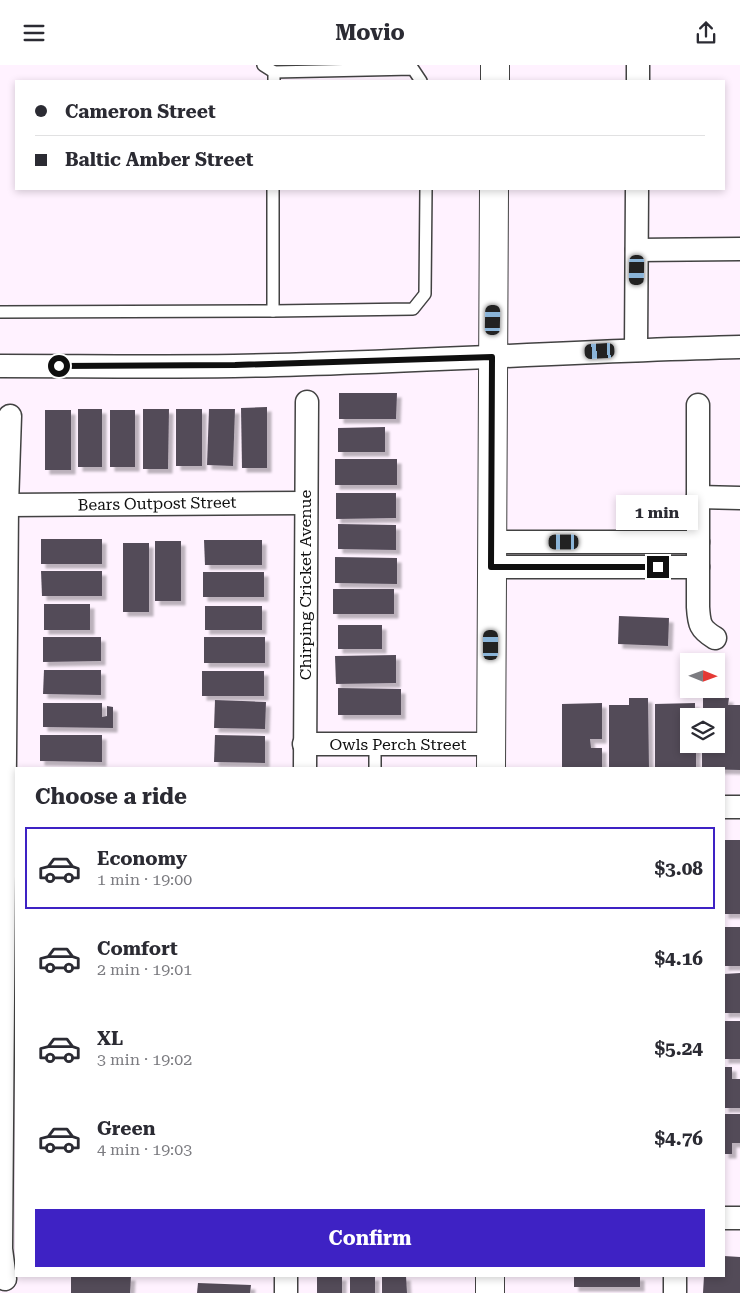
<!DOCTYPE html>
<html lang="en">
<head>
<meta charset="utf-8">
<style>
	body { margin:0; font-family:"Roboto Serif",serif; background:#f2f2f3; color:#2b2b33; height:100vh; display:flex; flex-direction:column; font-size:19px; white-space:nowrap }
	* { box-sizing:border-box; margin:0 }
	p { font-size:16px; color:#7c7c81 }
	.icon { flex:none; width:28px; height:28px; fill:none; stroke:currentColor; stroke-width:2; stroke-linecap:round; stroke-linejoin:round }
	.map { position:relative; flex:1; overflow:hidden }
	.side { position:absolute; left:15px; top:702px; width:710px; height:510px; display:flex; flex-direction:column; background:#fff; border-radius:0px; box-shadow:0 2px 8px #0003 }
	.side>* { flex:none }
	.top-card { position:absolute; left:15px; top:15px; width:710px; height:110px; border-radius:0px; box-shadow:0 2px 8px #0003; display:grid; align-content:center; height:110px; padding:0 20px; background:#fff }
	.needle { width:32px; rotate:91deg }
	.fabs { position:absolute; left:680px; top:588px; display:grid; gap:10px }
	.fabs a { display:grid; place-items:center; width:45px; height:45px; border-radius:0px; background:#fff; box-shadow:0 2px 8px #0003; font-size:25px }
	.end { position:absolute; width:22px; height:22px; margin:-11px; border:6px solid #0f0f0f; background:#fff; box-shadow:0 0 0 2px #fff }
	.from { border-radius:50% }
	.bubble { position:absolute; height:35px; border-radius:0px; background:#fff; box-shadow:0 2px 8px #0003; font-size:16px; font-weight:700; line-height:35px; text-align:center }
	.car { position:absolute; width:15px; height:30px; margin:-15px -8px; border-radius:6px; box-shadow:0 0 4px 1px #0007; background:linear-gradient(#222 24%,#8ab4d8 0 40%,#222 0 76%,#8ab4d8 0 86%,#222 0) }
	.top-card b { display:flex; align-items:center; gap:18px; height:48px; font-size:19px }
	.top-card b+b { border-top:1px solid #e1e1e2 }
	.top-card i { width:12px; height:12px; background:#2b2b33 }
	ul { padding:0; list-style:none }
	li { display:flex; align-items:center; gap:15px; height:82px; margin:0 10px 8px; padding:0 10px; border:2px solid transparent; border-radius:0px }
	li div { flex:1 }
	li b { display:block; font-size:19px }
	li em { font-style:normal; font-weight:700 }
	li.current { border-color:#3e22c4 }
	li>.icon { width:45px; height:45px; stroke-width:1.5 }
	h2 { padding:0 20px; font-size:22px; line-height:60px }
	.action { display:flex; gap:10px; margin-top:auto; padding:10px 20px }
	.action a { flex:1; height:58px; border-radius:0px; background:#3e22c4; color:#fff; font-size:20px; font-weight:700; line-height:58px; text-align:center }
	header { display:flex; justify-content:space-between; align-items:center; height:65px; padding:0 20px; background:#fff; font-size:22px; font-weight:700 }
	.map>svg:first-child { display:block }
	.building { fill:#534b58; filter:url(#shadow) }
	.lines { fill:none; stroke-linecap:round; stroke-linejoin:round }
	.service-casing { stroke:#424242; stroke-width:14 }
	.minor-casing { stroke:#424242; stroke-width:25 }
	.tertiary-casing { stroke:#424242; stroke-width:30 }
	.service { stroke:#fff; stroke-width:11 }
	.minor { stroke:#fff; stroke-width:22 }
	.tertiary { stroke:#fff; stroke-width:28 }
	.route { stroke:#0f0f0f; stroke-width:6 }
	.labels { text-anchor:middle; stroke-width:5; stroke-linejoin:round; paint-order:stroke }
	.street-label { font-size:16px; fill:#0f0f0f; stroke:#fff }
</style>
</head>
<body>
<header><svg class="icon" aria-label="menu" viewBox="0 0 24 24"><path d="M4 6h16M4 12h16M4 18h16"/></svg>Movio<svg class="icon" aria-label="share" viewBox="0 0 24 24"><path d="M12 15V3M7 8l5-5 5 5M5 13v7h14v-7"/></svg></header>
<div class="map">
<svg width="740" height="1228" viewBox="0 0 740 1228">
	<defs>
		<filter id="shadow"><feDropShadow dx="4.5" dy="4.5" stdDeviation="1" flood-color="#0004"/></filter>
	</defs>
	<rect width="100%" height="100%" fill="#fff2ff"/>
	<!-- building -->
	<g class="building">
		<path d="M339,328H397L396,354H339Z"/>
		<path d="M267,342V403H242L241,343Z"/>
		<rect x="78" y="344" width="24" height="58"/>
		<path d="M143,344H169L168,404H143Z"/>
		<rect x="176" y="344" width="26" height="57"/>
		<path d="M209,344H235L233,401L207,400Z"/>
		<rect x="45" y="345" width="26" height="60"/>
		<rect x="110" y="345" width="25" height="57"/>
		<path d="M385,362V387H338V363Z"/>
		<rect x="335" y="394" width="62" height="26"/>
		<path d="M336,428H396V453L336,454Z"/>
		<path d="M338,459L396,460V485L338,484Z"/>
		<rect x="41" y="474" width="61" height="25"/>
		<path d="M204,475H262V500H205Z"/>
		<rect x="155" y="476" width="26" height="60"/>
		<rect x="123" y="478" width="26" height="69"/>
		<path d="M335,492L397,493V519L335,518Z"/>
		<path d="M41,506H102V531H42Z"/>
		<rect x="203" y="507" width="61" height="25"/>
		<rect x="333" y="524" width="61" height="25"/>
		<rect x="44" y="539" width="46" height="26"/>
		<rect x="205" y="541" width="57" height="24"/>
		<path d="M619,551L669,553L668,581L618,579Z"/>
		<rect x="338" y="560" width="44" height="24"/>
		<path d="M43,572H101V596L43,597Z"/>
		<rect x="204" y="572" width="61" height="26"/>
		<path d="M396,590V618L336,619L335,591Z"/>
		<path d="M44,605H101V630L43,629Z"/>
		<rect x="202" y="606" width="62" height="25"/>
		<path d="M338,623L401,624V650H338Z"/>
		<path d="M703,632L729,633L728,640H740V705L702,704V679H716V651H703Z"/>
		<path d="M629,633H648L649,704H609V640H629Z"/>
		<path d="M215,635L266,637L265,664L214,663Z"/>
		<path d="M43,638H102V652L107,651V641L113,642V663L43,662Z"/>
		<path d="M602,638V674H590L591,683H602V703H562V639Z"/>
		<path d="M695,638V651H689V679H696V704H655V639Z"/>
		<path d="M40,670H102V697L40,696Z"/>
		<path d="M215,670L265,671V698L214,697Z"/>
		<rect x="724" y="775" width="16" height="74"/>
		<rect x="724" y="862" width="16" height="39"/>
		<path d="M740,908V948H724V909Z"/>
		<rect x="724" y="956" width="16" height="38"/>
		<path d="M724,1002H732V1014H740V1043H724Z"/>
		<path d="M724,1049H740V1078H732V1089H724Z"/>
		<path d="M724,1191L740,1192V1228H703L704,1211H724Z"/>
		<path d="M71,1211H131L130,1228H71Z"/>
		<rect x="317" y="1211" width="25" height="17"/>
		<rect x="350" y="1211" width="25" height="17"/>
		<path d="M382,1211H406L407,1228H382Z"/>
		<rect x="574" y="1211" width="66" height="11"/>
		<path d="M198,1218L251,1220L250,1228H197Z"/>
	</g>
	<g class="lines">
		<!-- service casing -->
		<g class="service-casing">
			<g id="service">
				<path d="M263,0L274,7V16"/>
				<path d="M274,7L413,4L421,16"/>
				<path d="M273,246L413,244L425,229L426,124"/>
				<path d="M0,247L273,246V124"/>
				<path d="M375,704V679"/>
			</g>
		</g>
		<!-- minor casing -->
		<g class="minor-casing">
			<g id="minor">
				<path d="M638,16V0"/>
				<path d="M637,185L740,184"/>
				<path d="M636,285L637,124"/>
				<path d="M0,301C78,301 156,302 234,301C403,298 571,286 740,282"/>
				<path d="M698,340V542C699,559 700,564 715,573"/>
				<path d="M698,432L740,433"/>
				<path d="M7,440L306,438"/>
				<path d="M491,477H698"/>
				<path d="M491,502H698"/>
				<path d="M304,679H491"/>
				<path d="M305,704L307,337"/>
				<path d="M724,742H740"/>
				<path d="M724,1153H740"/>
				<path d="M5,1214L1,1184L7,440L10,351"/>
				<path d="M286,1228V1211"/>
				<path d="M675,1228V1211"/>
			</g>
		</g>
		<!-- tertiary casing -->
		<g class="tertiary-casing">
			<g id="tertiary">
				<path d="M495,16V0"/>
				<path d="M491,704L494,124"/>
				<path d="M490,1228V1211"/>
			</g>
		</g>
		<!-- service -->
		<use href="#service" class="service"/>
		<!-- minor -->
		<use href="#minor" class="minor"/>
		<!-- tertiary -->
		<use href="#tertiary" class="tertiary"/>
	</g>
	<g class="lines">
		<!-- route -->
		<path class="route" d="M59,301L235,300L492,292L491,502H658"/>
	</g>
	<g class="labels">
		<!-- street labels -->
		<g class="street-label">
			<text transform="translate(157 438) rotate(-1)" y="6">Bears Outpost Street</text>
			<text transform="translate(305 520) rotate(-90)" y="6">Chirping Cricket Avenue</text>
			<text x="398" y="685">Owls Perch Street</text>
		</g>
	</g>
</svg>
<div class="fabs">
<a><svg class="needle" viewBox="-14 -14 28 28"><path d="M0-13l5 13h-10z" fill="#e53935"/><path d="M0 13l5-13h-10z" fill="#7c7c81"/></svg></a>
<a><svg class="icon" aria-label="layers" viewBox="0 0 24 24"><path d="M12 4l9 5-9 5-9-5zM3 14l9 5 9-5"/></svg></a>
</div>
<i class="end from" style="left:59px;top:301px"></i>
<i class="end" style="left:658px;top:502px"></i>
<div class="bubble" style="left:616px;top:430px;width:82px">1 min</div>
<i class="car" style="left:637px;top:205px;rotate:181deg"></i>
<i class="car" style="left:493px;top:255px;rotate:1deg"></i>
<i class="car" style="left:600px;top:286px;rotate:267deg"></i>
<i class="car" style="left:564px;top:477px;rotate:270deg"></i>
<i class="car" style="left:491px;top:580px;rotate:0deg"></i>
<div class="top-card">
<b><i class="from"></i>Cameron Street</b>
<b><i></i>Baltic Amber Street</b>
</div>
<section class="side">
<h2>Choose a ride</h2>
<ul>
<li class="current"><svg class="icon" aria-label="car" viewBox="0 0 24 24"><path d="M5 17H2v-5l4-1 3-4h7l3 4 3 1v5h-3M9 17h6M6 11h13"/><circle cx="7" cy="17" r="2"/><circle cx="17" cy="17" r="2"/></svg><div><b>Economy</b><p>1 min · 19:00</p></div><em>$3.08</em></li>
<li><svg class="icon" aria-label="car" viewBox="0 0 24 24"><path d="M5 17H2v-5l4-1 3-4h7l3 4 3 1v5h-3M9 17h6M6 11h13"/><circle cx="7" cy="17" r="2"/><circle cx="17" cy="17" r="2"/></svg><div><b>Comfort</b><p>2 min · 19:01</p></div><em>$4.16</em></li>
<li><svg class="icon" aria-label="car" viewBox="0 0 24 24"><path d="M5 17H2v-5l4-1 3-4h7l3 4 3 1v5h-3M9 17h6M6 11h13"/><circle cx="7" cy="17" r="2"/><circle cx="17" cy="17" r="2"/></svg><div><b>XL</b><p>3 min · 19:02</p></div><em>$5.24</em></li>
<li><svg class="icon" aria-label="car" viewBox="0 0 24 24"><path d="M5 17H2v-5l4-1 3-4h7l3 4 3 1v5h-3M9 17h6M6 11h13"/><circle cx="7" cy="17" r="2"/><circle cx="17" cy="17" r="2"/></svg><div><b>Green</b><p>4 min · 19:03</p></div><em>$4.76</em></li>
</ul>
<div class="action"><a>Confirm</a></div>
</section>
</div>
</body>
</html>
